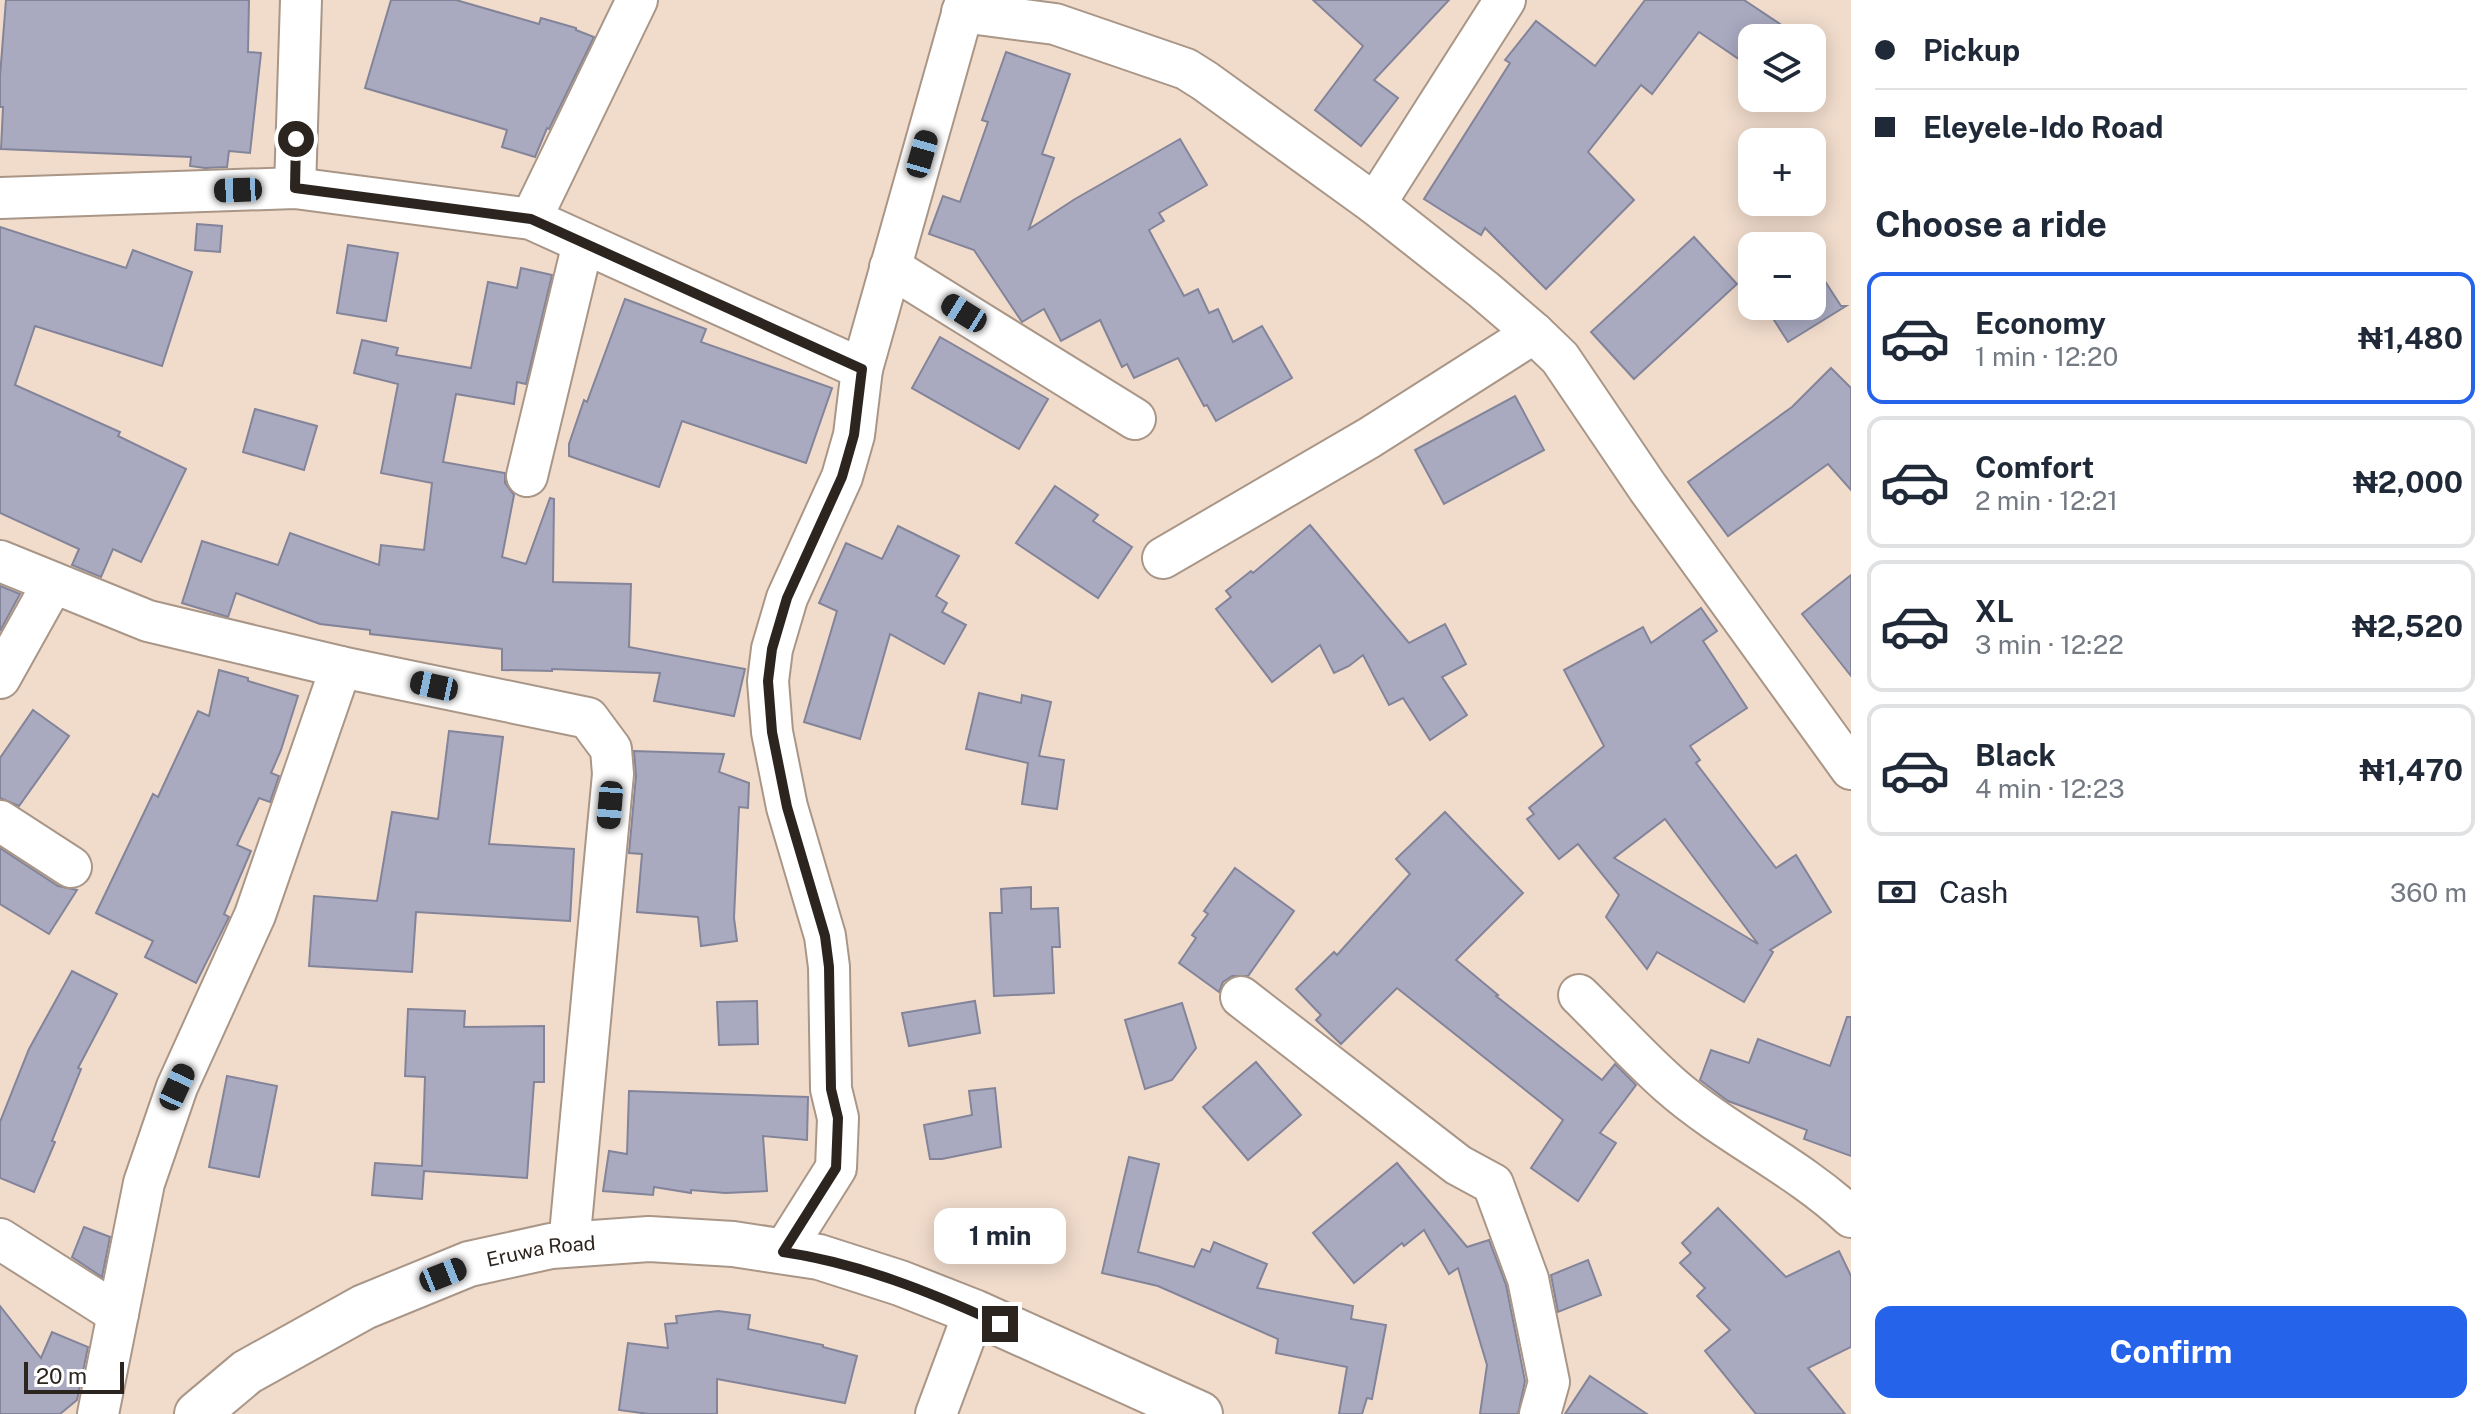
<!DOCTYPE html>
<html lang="en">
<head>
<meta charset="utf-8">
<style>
	body { margin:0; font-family:"Public Sans",sans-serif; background:#f6f6f7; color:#1f2937; height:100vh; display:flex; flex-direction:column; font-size:30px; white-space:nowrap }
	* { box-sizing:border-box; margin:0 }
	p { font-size:26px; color:#747a83 }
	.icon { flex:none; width:44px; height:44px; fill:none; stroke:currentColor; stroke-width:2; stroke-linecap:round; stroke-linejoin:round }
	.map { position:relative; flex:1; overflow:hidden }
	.drawer { display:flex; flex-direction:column; background:#fff; width:640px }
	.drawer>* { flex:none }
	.guide { display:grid; align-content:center; height:176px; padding:0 24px; background:#fff }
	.controls { position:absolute; left:1738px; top:24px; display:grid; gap:16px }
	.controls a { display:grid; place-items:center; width:88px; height:88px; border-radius:16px; background:#fff; box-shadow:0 4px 20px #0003; font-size:40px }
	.scale { position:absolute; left:24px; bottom:20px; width:100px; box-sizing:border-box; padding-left:8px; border:4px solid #2c251f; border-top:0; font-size:22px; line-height:28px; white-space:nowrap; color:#2c251f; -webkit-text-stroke:6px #fff; paint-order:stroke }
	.end { position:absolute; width:36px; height:36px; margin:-18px; border:10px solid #2c251f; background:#fff; box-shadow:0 0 0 4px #fff }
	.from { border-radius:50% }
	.bubble { position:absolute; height:56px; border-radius:16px; background:#fff; box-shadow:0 4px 20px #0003; font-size:26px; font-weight:700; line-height:56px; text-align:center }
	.car { position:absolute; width:24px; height:48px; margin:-24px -12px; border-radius:10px; box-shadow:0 0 6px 2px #0007; background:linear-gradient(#222 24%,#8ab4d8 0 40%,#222 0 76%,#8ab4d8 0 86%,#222 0) }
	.guide b { display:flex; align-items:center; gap:28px; height:76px; font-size:30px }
	.guide b+b { border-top:2px solid #e0e1e3 }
	.guide i { width:20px; height:20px; background:#1f2937 }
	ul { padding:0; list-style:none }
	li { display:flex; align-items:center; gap:24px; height:132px; margin:0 16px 12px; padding:0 8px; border:4px solid #e0e1e3; border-radius:16px }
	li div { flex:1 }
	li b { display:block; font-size:30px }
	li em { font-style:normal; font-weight:700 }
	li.active { border-color:#2563eb }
	li>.icon { width:72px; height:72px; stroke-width:1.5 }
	h2 { padding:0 24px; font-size:36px; line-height:96px }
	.pay { display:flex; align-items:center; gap:20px; height:88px; padding:0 24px; font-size:30px }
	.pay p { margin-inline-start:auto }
	.primary-button { display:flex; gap:16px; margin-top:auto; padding:16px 24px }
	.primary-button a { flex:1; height:92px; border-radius:16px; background:#2563eb; color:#fff; font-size:32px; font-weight:700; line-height:92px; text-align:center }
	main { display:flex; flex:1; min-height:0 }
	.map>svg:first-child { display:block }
	.building { fill:#a9aac0; stroke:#838499; stroke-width:2; fill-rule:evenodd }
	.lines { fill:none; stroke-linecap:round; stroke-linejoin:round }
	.street-casing { stroke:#a99687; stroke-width:44 }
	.secondary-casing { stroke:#a99687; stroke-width:48 }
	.street { stroke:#fff; stroke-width:40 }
	.secondary { stroke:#fff; stroke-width:44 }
	.route { stroke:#2c251f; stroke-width:10 }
	.labels { text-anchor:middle; stroke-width:8; stroke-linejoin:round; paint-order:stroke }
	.street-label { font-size:20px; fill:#2c251f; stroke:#fff }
</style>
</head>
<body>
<main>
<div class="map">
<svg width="1851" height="1414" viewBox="0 0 1851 1414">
	<rect width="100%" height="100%" fill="#f1dccc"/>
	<!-- building -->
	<g class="building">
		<path d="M6,0H249L248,52L261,53L250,153L229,151L227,167L205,168L190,166L191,157L1,149L3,107H0V76Z"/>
		<path d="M391,0H456L539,24L541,18L576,28V30L594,37L549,129L547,128L535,157L502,147L507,130L365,88Z"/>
		<path d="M1313,0H1449L1374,80L1398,98L1361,146L1315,110L1363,46Z"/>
		<path d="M1645,0H1744L1801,38H1752V68L1699,32L1652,94L1641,85L1588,152L1634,200L1546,289L1485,228L1481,235L1424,199L1510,63L1505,60L1536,21L1595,66Z"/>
		<path d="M1006,52L1070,74L1042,154L1054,158L1029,229L1075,199L1180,139L1207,185L1159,213L1164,221L1149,230L1184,296L1198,289L1209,313L1218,309L1233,342L1262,326L1292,378L1216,421L1207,405L1204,406L1178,358L1134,378L1127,364L1122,367L1100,320L1061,341L1044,309L1022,322L974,250L929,234L943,196L960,202L988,122L982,120Z"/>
		<path d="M197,224L222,226L220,252L195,250Z"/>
		<path d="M0,227L126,268L133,250L192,272L162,366L35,326L15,385L120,432L118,436L186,469L141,562L113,549L101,577L72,565L79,549L0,513Z"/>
		<path d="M1694,237L1737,284L1634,379L1591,332Z"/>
		<path d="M348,245L398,253L386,321L337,313Z"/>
		<path d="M1812,261L1841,306H1846L1788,342L1765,306H1812Z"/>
		<path d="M521,268L552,275L526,384L517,382L514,404L456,394L443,462L505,473V483L514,495L502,557L526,564L550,498L554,499L553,582L631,584L629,647L745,669L734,716L654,701L660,673L552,669V671L502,670V649L370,634V630L320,624L236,593L228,617L182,603L202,541L278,565L290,533L379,565L381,545L424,550L432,483L381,473L398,384L354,373L362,340L398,348L396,355L471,368L488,282L517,288Z"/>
		<path d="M625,299L706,329L701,342L832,388L806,463L682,421L659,487L569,456V444L584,400L587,402Z"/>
		<path d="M940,337L1048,399L1019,449L912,388Z"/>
		<path d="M1831,368L1851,388V490L1828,464L1728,536L1688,482L1792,407Z"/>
		<path d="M1515,396L1544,450L1444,504L1415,450Z"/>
		<path d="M255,409L317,426L304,470L243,452Z"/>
		<path d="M1055,486L1098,515L1093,521L1132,547L1098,598L1016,543Z"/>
		<path d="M1310,525L1409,643L1445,624L1466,664L1442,677L1467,715L1430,740L1403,698L1389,705L1363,655L1349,666L1334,673L1320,645L1272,682L1216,609L1231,597L1226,591L1251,571L1253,573Z"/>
		<path d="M898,526L959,556L936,596L947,603L942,612L966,625L944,664L890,634L860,739L804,722L837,611L819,603L846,543L882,559Z"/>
		<path d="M1851,575V676L1802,614Z"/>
		<path d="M0,586L20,594L0,631Z"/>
		<path d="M1701,608L1717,631L1703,641L1747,708L1690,746L1700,760L1696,763L1776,868L1796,855L1831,912L1770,950L1773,952L1744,1002L1657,952L1647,969L1606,917L1619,895L1578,844L1559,859L1527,819L1534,814L1529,808L1604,746L1564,670L1643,627L1651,643ZM1665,819L1758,944L1614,858Z"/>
		<path d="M219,670L248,678V681L298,696L281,750L271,773L279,776L270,802L259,798L237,845L251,851L224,914L229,917L196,983L145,957L153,941L96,913L153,794L158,797L198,711L209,716Z"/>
		<path d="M979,693L1021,703L1022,695L1051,702L1039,756L1064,760L1057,809L1022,804L1028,763L966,749Z"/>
		<path d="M33,710L69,736L19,806L0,798V758Z"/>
		<path d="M449,731L503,737L489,844L574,849L570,921L416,912L412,972L309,966L314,896L377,901L392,812L438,819Z"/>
		<path d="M634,751L724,754L719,772L749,783L748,808L739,807L734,918L737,941L701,946L698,917L637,912L642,854L629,853L636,776Z"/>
		<path d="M1445,812L1523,893L1456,960L1498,995L1496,996L1602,1080L1615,1064L1636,1085L1600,1133L1616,1143L1578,1201L1531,1168L1563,1120L1397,988L1341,1044L1316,1020L1321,1015L1296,989L1334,952L1337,955L1410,874L1396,859Z"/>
		<path d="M0,848L58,886L77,890L49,934L0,904Z"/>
		<path d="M1235,868L1294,911L1248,976H1232L1223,982L1219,992L1179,963L1196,938L1192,935L1208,914L1204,911Z"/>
		<path d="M1031,887V909L1058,908L1060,947H1052L1054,993L994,996L990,913H1002L1001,889Z"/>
		<path d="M72,971L117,994L78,1068L81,1069L52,1141L55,1142L34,1192L0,1178V1122L29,1049Z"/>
		<path d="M757,1001L758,1044L719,1045L717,1002Z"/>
		<path d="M975,1001L980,1033L909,1046L902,1013Z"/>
		<path d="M1182,1003L1196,1048L1172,1080L1145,1089L1125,1020Z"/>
		<path d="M408,1009L465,1011L464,1027L544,1026V1082H534L527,1178L424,1171L422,1199L372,1195L375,1163L422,1166L425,1077L405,1076Z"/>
		<path d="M1847,1017H1851V1156L1804,1139L1807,1130L1728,1101L1700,1080L1711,1050L1749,1063L1758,1039L1830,1066Z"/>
		<path d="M1256,1062L1301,1115L1248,1160L1203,1107Z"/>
		<path d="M227,1076L277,1086L259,1177L209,1167Z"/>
		<path d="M995,1088L1001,1147L942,1159H930L924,1125L972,1115L969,1091Z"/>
		<path d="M629,1091L808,1097L807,1140L763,1136L767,1191L725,1193L691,1190V1193L654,1187L653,1195L603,1191L609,1151L627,1154Z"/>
		<path d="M1129,1157L1159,1164L1138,1252L1194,1267L1202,1249L1210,1252L1214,1242L1267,1264L1257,1288L1353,1306L1351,1319L1386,1325L1372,1399L1367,1398L1362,1414H1339L1347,1367L1276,1353L1278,1339L1158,1286L1102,1273Z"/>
		<path d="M1397,1163L1467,1247L1489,1240L1506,1285L1525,1381L1518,1414H1480L1487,1365L1458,1268L1449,1274L1424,1230L1404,1246L1402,1243L1354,1283L1313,1233Z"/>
		<path d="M1718,1208L1786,1277L1839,1251L1851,1276V1347L1808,1368L1845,1414H1756L1705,1351L1730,1330L1697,1296L1705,1288L1680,1263L1691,1253L1682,1243Z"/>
		<path d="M84,1227L110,1237L102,1277L72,1257Z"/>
		<path d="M1588,1260L1601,1295L1558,1312L1551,1275Z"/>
		<path d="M0,1306L41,1358L52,1332L88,1347L77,1400L60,1414H0Z"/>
		<path d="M718,1311L750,1315L748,1329L823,1345V1347L857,1356L845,1403L717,1379V1414H649L619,1410L628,1343L668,1348L665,1324L677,1323L676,1316Z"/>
		<path d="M1590,1376L1647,1414H1565Z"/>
	</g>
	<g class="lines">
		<!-- street casing -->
		<g class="street-casing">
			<g id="street">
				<path d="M962,12L1055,24L1186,69L1205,81L1375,204L1484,290L1534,333L1560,358L1648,488L1851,769"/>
				<path d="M295,188L301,0"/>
				<path d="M0,198L295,188L531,219L862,369"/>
				<path d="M1375,204L1505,0"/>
				<path d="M531,219L637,0"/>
				<path d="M890,267L1135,419"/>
				<path d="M527,476L583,243"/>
				<path d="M1163,558L1369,438L1534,333"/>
				<path d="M0,561L148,621L341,667L588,718L611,749L613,774L569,1245"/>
				<path d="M0,678L53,583"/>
				<path d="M0,821L71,867"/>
				<path d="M1579,995C1610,1025 1639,1058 1671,1086C1727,1135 1797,1166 1851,1217"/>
				<path d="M1241,997L1458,1165L1493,1184L1528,1279L1549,1382L1540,1414"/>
				<path d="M0,1239L118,1314"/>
				<path d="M783,1252L836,1168L838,1118L831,1089L829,967L825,936L787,807L772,732L768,681L772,649L787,598L842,477L854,435L862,369L966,0"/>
				<path d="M98,1414L144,1183L177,1087L255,915L341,667"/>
				<path d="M936,1414L974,1312"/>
			</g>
		</g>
		<!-- secondary casing -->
		<g class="secondary-casing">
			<g id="secondary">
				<path id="s1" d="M197,1414L247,1372L364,1307L469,1264L551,1246L649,1239L733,1244L819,1257L900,1283L974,1312L1200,1414"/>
			</g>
		</g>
		<!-- street -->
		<use href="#street" class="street"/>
		<!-- secondary -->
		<use href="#secondary" class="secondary"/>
	</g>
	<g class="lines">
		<!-- route -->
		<path class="route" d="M296,139L295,188L531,219L862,369L854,435L842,477L787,598L772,649L768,681L772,732L787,807L825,936L829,967L831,1089L838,1118L836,1168L783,1252C858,1263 931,1292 1000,1324"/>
	</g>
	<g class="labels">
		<!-- street labels -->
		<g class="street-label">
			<text dy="7" stroke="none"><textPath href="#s1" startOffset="386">Eruwa Road</textPath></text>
		</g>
	</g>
</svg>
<div class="controls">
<a><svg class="icon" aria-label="layers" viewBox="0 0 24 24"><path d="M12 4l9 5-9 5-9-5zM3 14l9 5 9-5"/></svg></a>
<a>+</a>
<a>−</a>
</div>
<div class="scale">20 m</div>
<i class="end from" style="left:296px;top:139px"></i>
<i class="end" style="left:1000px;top:1324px"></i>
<div class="bubble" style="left:934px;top:1208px;width:132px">1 min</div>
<i class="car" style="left:922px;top:154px;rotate:16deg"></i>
<i class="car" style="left:238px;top:190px;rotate:268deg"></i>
<i class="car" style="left:964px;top:313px;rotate:302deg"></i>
<i class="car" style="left:434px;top:686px;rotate:282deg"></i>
<i class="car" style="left:610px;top:805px;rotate:185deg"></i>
<i class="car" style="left:177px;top:1087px;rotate:25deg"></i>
<i class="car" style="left:443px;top:1275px;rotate:68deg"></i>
</div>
<section class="drawer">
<div class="guide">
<b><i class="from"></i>Pickup</b>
<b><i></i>Eleyele-Ido Road</b>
</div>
<h2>Choose a ride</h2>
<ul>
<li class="active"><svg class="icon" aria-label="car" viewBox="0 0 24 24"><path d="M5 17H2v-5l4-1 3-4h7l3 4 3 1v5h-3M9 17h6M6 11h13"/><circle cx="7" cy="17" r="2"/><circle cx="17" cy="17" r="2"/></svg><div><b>Economy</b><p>1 min · 12:20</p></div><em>₦1,480</em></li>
<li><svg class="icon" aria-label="car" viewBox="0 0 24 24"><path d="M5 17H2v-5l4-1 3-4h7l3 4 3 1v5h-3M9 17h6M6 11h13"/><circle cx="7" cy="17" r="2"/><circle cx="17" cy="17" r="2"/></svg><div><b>Comfort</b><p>2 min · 12:21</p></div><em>₦2,000</em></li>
<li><svg class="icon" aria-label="car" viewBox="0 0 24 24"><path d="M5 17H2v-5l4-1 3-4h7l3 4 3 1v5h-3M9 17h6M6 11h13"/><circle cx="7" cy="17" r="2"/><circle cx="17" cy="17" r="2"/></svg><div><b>XL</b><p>3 min · 12:22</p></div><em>₦2,520</em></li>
<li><svg class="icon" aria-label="car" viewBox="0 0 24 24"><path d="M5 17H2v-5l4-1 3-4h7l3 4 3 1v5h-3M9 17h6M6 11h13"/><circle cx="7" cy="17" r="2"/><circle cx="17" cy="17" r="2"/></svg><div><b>Black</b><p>4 min · 12:23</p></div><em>₦1,470</em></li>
</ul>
<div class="pay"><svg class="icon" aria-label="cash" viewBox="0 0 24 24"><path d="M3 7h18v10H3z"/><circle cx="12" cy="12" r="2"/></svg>Cash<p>360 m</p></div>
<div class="primary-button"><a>Confirm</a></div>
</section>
</main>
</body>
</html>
